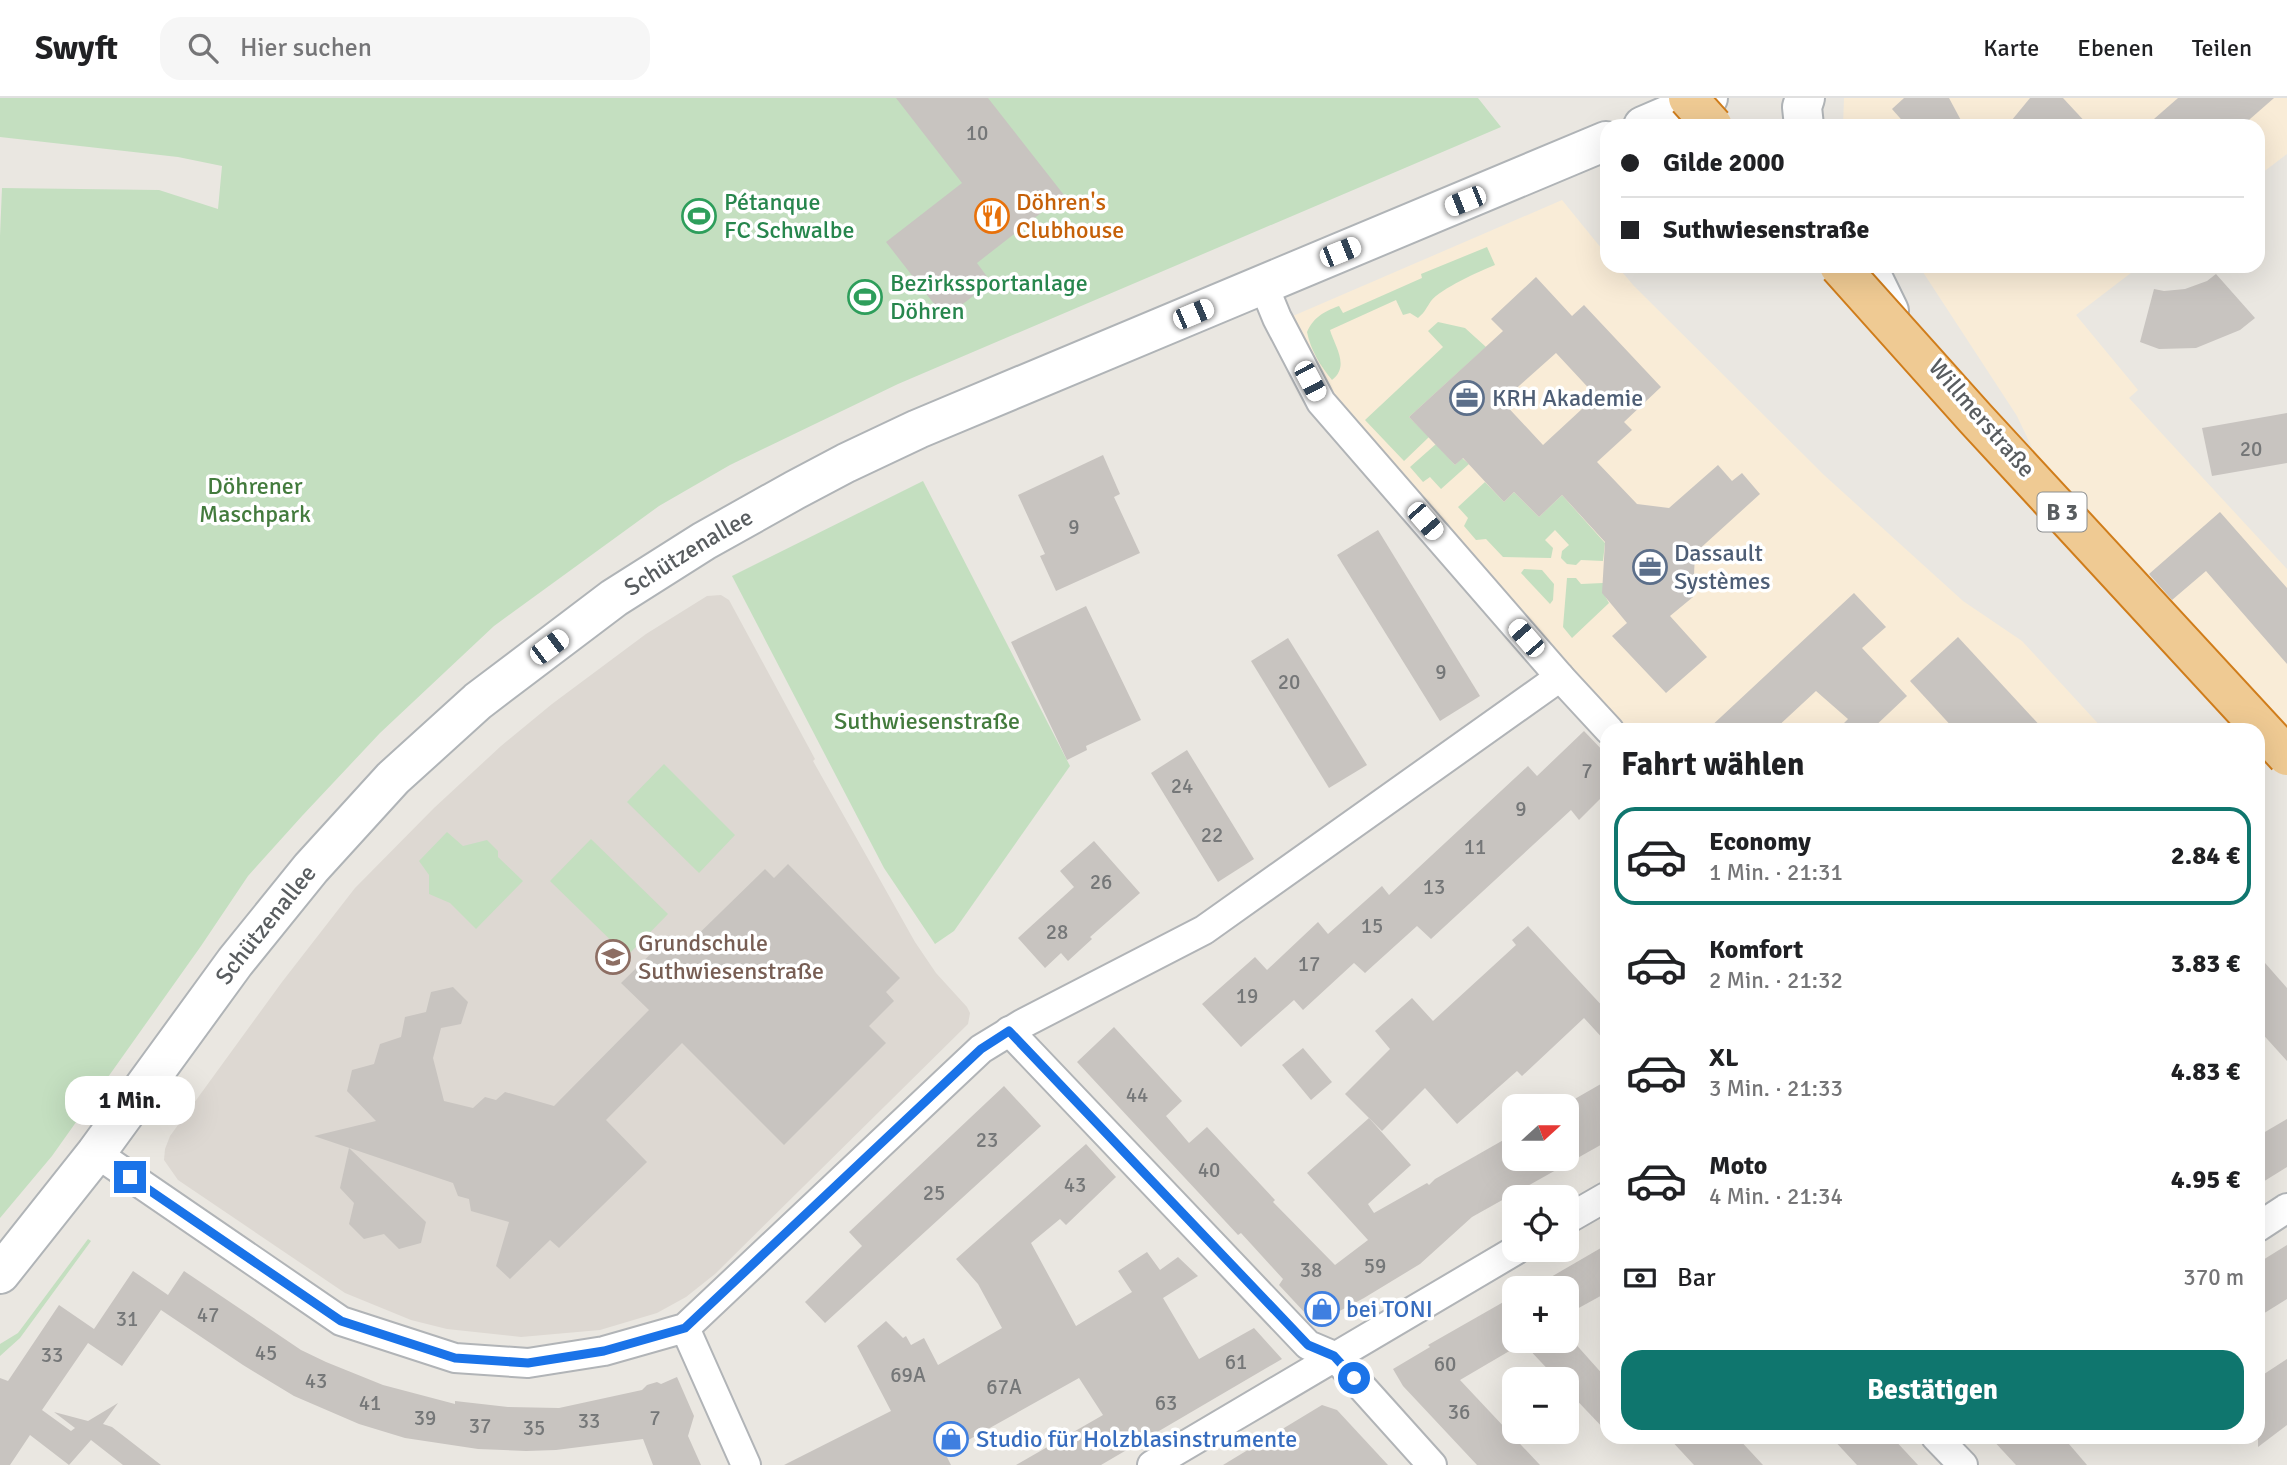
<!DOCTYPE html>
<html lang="de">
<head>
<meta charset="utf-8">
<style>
	body { margin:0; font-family:Signika,sans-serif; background:#f6f6f6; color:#202124; height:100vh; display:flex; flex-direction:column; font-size:26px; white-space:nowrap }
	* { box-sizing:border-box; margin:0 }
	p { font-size:23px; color:#757577 }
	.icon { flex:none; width:38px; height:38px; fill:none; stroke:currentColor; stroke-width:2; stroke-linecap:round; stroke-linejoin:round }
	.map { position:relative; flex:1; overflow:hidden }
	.side { position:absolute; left:1600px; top:625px; width:665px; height:721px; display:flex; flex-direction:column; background:#fff; border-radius:21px; box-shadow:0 7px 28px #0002 }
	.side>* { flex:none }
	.banner { position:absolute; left:1600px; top:21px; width:665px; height:154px; border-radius:21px; box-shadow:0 7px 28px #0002; display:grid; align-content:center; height:154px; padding:0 21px; background:#fff }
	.needle { width:46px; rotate:69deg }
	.controls { position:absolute; left:1502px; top:996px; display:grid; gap:14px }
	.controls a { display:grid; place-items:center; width:77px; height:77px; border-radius:14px; background:#fff; box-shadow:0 7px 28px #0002; font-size:35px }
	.end { position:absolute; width:32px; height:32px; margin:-16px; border:9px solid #1a73e8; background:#fff; box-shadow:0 0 0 4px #fff }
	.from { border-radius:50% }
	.bubble { position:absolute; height:49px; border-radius:21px; background:#fff; box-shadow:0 7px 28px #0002; font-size:23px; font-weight:700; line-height:49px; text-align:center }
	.car { position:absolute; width:21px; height:42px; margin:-21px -10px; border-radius:9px; box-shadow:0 0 5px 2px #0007; background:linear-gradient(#fff 24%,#345 0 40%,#fff 0 76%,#345 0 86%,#fff 0) }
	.banner b { display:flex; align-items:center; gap:24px; height:66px; font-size:26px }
	.banner b+b { border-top:2px solid #e0e0e0 }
	.banner i { width:18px; height:18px; background:#202124 }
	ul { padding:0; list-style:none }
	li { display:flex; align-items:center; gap:21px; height:98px; margin:0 14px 10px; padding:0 7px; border:4px solid transparent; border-radius:21px }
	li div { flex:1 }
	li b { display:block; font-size:26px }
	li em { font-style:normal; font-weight:700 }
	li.current { border-color:#0f766e }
	li>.icon { width:63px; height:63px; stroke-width:1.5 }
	h2 { padding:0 21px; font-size:32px; line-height:84px }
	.pay { display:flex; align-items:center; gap:18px; height:77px; padding:0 21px; font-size:26px }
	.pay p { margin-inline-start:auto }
	.cta { display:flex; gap:14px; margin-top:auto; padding:14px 21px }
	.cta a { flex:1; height:80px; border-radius:21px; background:#0f766e; color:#fff; font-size:28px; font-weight:700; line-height:80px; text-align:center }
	header { display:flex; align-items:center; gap:42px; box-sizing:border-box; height:98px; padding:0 35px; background:#fff; border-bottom:2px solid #e0e0e0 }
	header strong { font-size:33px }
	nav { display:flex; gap:38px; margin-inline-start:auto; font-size:24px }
	.search { width:490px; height:63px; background:#f6f6f6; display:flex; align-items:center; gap:18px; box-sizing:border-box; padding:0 24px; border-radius:21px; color:#757577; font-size:26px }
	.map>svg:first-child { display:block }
	.commercial { fill:#f9ecd7 }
	.education { fill:#ddd8d2 }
	.green { fill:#c4dfc0 }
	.building { fill:#c8c4c0; fill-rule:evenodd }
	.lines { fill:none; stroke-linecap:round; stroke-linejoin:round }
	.street-casing { stroke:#b1b4b7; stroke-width:32 }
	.secondary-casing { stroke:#b0b4b7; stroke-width:42 }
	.street { stroke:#fff; stroke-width:28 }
	.secondary { stroke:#fff; stroke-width:38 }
	.highway-bridge-casing { stroke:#d07d1b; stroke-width:42; stroke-linecap:butt }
	.highway-bridge { stroke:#efca93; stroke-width:38 }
	.route { stroke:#1a73e8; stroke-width:9 }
	.labels { text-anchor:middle; stroke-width:7; stroke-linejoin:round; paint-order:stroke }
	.number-label { font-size:21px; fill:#757778 }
	.shield { fill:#fff; stroke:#8b8e90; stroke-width:2 }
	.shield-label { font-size:23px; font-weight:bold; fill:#595d60 }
	.leisure-label { font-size:24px; fill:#27864d; stroke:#fff; text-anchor:start }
	.food-label { font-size:24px; fill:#c56008; stroke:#fff; text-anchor:start }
	.service-label { font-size:24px; fill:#4e5e75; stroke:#fff; text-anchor:start }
	.street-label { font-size:24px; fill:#595d60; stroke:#fff }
	.park-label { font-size:24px; fill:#437b3d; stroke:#fff }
	.education-label { font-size:24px; fill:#785e54; stroke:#fff; text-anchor:start }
	.shop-label { font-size:24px; fill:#366cbe; stroke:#fff; text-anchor:start }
</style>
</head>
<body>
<header>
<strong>Swyft</strong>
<div class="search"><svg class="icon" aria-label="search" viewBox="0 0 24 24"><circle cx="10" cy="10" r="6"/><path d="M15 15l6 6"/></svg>Hier suchen</div>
<nav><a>Karte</a><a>Ebenen</a><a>Teilen</a></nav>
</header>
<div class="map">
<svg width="2287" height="1367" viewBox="0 0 2287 1367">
	<rect width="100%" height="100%" fill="#eae7e1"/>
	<!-- commercial -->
	<g class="commercial">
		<path d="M1844,0H2287V56L2258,78V28H1843Z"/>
		<path d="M1562,102L1606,156V168H1617L1634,188L1824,377L1963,503L2022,543L2104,632H1609L1425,423L1279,224Z"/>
		<path d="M1919,168H2140L2076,217L2138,292L2129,300L2287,471V673L2051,390L2017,318Z"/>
	</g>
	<!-- education -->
	<path class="education" d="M721,497L729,502L815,661L813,663L915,844L936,875L967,909L970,915L968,926L715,1176L686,1199L657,1215L600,1232L521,1239L447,1231L411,1222L345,1195L178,1082L164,1062L165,1051L170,1038L282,884L355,790L434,710L501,648L552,606L646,536L707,498Z"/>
	<!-- green -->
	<g class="green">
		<path d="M0,0H1478L1501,29L898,286L730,367L659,408L494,528L380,635L302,718L248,778L201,848L52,1058L0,1120V138L2,90L159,92L218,111L222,68L178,59L0,39Z"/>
		<path d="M1487,149L1495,167C1480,173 1440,191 1431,203C1426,210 1426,213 1418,220L1410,215L1403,217L1396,202L1330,232C1335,249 1350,268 1332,282C1320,267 1311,253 1307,234C1314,219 1323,214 1339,208L1343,215L1422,180L1421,176Z"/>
		<path d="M1438,224L1465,230L1486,249L1409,319L1429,339L1404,363L1365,322L1443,249L1428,233Z"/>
		<path d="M1436,346L1455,367L1462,360L1469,366L1441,391L1430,379L1423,384L1410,369Z"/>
		<path d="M923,383L1070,668L954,833L935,846L884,770L732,478Z"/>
		<path d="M1485,384L1504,404L1514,394L1539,419L1562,397L1605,445L1603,463L1581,462L1576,467L1567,466L1561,460L1562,453L1569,447L1555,432L1545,442L1553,450L1551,460L1503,459L1486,441L1476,442L1464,428L1468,420L1458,409Z"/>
		<path d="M1524,471L1542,472L1554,486L1553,502L1550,506L1521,475Z"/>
		<path d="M1567,480H1576L1581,486L1603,485L1610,492L1605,498L1609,505L1572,540L1563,529Z"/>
		<path d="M664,666L735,737L699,775L627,704Z"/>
		<path d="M447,734L463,748L487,742L498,753V759L523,783L476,831L450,805L429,796V777L419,763Z"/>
		<path d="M591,741L668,816L627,858L550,783Z"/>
		<path d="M88,1141L91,1143L20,1240L0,1258V1246L18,1235Z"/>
	</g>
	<!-- building -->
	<g class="building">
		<path d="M896,0H988L1064,97L977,165L991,184L945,220L886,144L962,85Z"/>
		<path d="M1904,0H1949L1964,28H1907L1892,11Z"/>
		<path d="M2030,0H2063L2089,28H2007Z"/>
		<path d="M2178,0H2274L2242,28H2146Z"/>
		<path d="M2216,176L2255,220L2240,232L2196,250L2159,251L2140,244L2154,191L2164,193L2185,191L2207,183Z"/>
		<path d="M1536,179L1572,218L1584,207L1661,289L1624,324L1632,332L1597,364L1637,406L1669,410L1718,367L1732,383L1742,375L1760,396L1695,455L1693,499L1670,518L1707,559L1666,595L1612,538L1627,525L1602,495L1605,444L1562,397L1539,419L1514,394L1504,404L1463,360L1455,367L1409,319L1503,233L1491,221ZM1556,255L1596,298L1543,347L1502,303Z"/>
		<path d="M2287,315V365L2212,378L2202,330Z"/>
		<path d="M1103,357L1120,396L1114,399L1140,455L1056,493L1040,458L1045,456L1018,397Z"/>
		<path d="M2220,414L2287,490V566L2206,473L2172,502L2149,476Z"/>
		<path d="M1378,432L1480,598L1440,623L1337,457Z"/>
		<path d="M1854,495L1886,529L1862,550L1907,598L1871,632H1837L1848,621L1816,593L1774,632H1707Z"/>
		<path d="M1086,508L1141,622L1086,648L1087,652L1067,662L1011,544Z"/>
		<path d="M1958,539L2044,632H1955L1910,583Z"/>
		<path d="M1288,540L1367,667L1329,690L1251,563Z"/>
		<path d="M1584,633L1606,656V695L1579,722L1571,712L1431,841L1417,828L1365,875L1354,865L1303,912L1294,902L1241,949L1202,906L1255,859L1267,872L1318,824L1328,836L1382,788L1389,797L1528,668L1537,678Z"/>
		<path d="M1187,652L1254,761L1218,784L1151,675Z"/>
		<path d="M1094,743L1140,795L1090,839L1092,841L1068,863L1061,855L1045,870L1018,840L1074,789L1060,773Z"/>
		<path d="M788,766L900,880L886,894L894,903L869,928L886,945L784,1047L682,945L606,1022L647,1064L559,1150L550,1142L510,1181L496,1168L509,1124L471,1113L469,1101L458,1098L453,1085L314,1038L376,1023L347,993L352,972L374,966L380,946L401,939L405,919L426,914L431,894L453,889L468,904L461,926L441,930L433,960L444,1003L473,1010L485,999L496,1002L505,994L554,1008L649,912L621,885L669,838L682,852L765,771L774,780Z"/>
		<path d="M1528,828L1606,912V944L1584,920L1522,978L1517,973L1457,1026L1425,990L1382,1033L1345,996L1390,951L1375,933L1412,900L1433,923L1516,847L1512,842Z"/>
		<path d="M2258,857L2287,890V963L2258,931Z"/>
		<path d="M1114,929L1182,1003L1166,1018L1189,1045L1207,1029L1275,1102L1273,1104L1335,1167L1368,1142L1307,1075L1369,1020L1411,1067L1368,1106L1374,1115L1427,1085L1429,1087L1435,1081L1514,1036V1060H1566V1006L1606,983V1044L1472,1119L1420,1166L1364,1200L1334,1216H1306L1279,1187L1283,1181L1241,1135L1238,1137L1077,964Z"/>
		<path d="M1303,950L1332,984L1311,1002L1282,967Z"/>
		<path d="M1004,988L1041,1028L825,1225L805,1204L862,1148L849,1134Z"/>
		<path d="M2287,1021V1069L2258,1087V1038Z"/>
		<path d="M1086,1046L1116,1079L1066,1127L1060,1121L1031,1145L1076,1228L1132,1194L1118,1173L1147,1154L1160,1172L1178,1159L1198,1178L1163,1200L1199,1261L1254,1230L1282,1261L1101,1367H1016L1103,1317L1079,1280L945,1355L951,1367H784L891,1313L857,1248L886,1223L903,1240L906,1238L911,1247L924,1240L938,1267L1002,1230L978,1186L956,1161Z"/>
		<path d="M349,1050L426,1124L421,1145L399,1151L384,1136L364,1141L349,1126L354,1105L340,1090Z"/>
		<path d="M1606,1147V1195L1566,1217V1190H1532Z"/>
		<path d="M2287,1147V1201L2258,1219V1165Z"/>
		<path d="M133,1173L168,1197L184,1173L301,1252L326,1264L383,1287L455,1306V1303L508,1309L559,1310L642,1292L647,1287L657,1284L661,1286L677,1279L694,1318L688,1338L701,1367H653L643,1341L556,1352L526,1353L478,1351L405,1340L359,1326L294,1298L243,1267L161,1212L122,1268L88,1245L42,1312L71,1333L75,1330L54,1314L88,1323L118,1305L103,1326L112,1329L161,1367H123L91,1342L69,1367L30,1337L10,1367H0V1280L8,1283L59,1207L94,1231Z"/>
		<path d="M1514,1198V1242H1572L1606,1280V1333L1566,1291V1281H1557L1523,1245L1460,1282L1540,1367H1477L1403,1288L1393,1271L1430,1249L1428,1247Z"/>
		<path d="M2287,1261V1327L2258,1349V1280Z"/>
		<path d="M1322,1307L1337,1312L1388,1367H1223Z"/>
		<path d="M1668,1339H1737L1763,1367H1694Z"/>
		<path d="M1831,1339H1892L1918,1367H1857Z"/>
		<path d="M1990,1339H2063L2087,1367H2016Z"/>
	</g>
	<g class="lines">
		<!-- street casing -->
		<g class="street-casing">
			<g id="street">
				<path d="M1263,186L1277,220L1321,304L1560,579L1609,632"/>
				<path d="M1009,933L1308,1247L1334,1258L1432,1367"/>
				<path d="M96,1055L341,1223L455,1260L528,1265L604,1253L685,1230L981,951L1022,926L1204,832L1560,579"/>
				<path d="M1566,1122L1606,1099"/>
				<path d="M2258,1129L2287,1110"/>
				<path d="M685,1230L746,1367"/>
				<path d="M1936,1339L1963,1367"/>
				<path d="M1152,1367L1516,1152"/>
			</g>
		</g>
		<!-- secondary casing -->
		<g class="secondary-casing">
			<g id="secondary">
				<path d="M1643,28L1708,0"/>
				<path d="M1804,28L1802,9L1805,0"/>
				<path d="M1867,168L1889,213"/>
				<path id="s1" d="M0,1176L96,1055L235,864L311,770L393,680L478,603L614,500L704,443L795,392L846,365L918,331L1606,43"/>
			</g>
		</g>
		<!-- street -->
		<use href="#street" class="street"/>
		<!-- secondary -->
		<use href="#secondary" class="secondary"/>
		<!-- highway-bridge casing -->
		<g class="highway-bridge-casing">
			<g id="highway-bridge">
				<path d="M1688,0L1713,28"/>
				<path d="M1839,168L1976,321L2287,658"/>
			</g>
		</g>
		<!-- highway-bridge -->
		<use href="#highway-bridge" class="highway-bridge"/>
	</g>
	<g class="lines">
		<!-- route -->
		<path class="route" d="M130,1079L341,1223L455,1260L528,1265L604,1253L685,1230L981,951L1009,933L1308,1247L1334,1258L1354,1280"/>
	</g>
	<!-- icons -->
	<defs>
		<g id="stadium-ring" transform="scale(1.75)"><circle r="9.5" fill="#fff" stroke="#2e9e5b" stroke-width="1.5"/><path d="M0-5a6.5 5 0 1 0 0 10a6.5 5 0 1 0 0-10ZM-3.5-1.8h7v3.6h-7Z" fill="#2e9e5b"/></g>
		<g id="restaurant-ring" transform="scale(1.75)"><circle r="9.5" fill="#fff" stroke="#e8710a" stroke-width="1.5"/><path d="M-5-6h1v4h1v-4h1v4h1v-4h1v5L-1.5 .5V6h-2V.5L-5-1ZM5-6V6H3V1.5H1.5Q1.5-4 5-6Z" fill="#e8710a"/></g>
		<g id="office-ring" transform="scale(1.75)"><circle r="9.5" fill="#fff" stroke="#5c6f8a" stroke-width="1.5"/><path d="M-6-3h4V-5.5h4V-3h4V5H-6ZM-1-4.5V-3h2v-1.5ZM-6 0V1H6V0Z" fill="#5c6f8a"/></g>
		<g id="school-ring" transform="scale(1.75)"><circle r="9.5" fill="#fff" stroke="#8d6e63" stroke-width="1.5"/><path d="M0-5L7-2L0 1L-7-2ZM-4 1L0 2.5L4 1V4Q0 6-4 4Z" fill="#8d6e63"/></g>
		<g id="shop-ring" transform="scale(1.75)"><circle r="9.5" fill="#fff" stroke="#3f7fe0" stroke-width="1.5"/><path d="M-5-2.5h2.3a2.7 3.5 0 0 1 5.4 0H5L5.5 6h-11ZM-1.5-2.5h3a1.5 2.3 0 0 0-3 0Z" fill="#3f7fe0"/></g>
	</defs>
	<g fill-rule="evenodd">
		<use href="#stadium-ring" x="699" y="118"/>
		<use href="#restaurant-ring" x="992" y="118"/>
		<use href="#stadium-ring" x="865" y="199"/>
		<use href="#office-ring" x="1467" y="300"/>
		<use href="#office-ring" x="1650" y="469"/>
		<use href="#school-ring" x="613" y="859"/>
		<use href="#shop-ring" x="1322" y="1211"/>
		<use href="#shop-ring" x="951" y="1341"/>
	</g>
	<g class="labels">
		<!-- number labels -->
		<g class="number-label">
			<text x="977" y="42">10</text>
			<text x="2251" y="358">20</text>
			<text x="1074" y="436">9</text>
			<text x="1441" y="581">9</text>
			<text x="1289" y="591">20</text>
			<text x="1587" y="680">7</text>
			<text x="1182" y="695">24</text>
			<text x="1521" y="718">9</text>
			<text x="1212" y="744">22</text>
			<text x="1475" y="756">11</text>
			<text x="1101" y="791">26</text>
			<text x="1434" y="796">13</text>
			<text x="1372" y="835">15</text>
			<text x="1057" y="841">28</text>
			<text x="1309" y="873">17</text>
			<text x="1247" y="905">19</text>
			<text x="1137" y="1004">44</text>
			<text x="987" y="1049">23</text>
			<text x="1209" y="1079">40</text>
			<text x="1075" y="1094">43</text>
			<text x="934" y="1102">25</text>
			<text x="1375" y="1175">59</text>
			<text x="1311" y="1179">38</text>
			<text x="208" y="1224">47</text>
			<text x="127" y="1228">31</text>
			<text x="266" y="1262">45</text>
			<text x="52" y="1264">33</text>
			<text x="1236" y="1271">61</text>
			<text x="1445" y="1273">60</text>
			<text x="908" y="1284">69A</text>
			<text x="316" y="1290">43</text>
			<text x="1004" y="1296">67A</text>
			<text x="370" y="1312">41</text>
			<text x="1166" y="1312">63</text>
			<text x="1459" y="1321">36</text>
			<text x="425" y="1327">39</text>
			<text x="655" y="1327">7</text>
			<text x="589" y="1330">33</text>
			<text x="480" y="1335">37</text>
			<text x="534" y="1337">35</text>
		</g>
		<!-- shield labels -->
		<rect class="shield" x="2037.5" y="394.5" width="49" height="39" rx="5"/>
		<g class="shield-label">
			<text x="2062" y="422">B 3</text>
		</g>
		<!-- leisure labels -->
		<g class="leisure-label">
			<text x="724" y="112">Pétanque<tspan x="724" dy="28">FC Schwalbe</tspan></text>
			<text x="890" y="193">Bezirkssportanlage<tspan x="890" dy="28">Döhren</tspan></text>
		</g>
		<!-- food labels -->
		<g class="food-label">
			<text x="1016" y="112">Döhren's<tspan x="1016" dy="28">Clubhouse</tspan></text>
		</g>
		<!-- service labels -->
		<g class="service-label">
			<text x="1492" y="308">KRH Akademie</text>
			<text x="1674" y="463">Dassault<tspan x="1674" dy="28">Systèmes</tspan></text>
		</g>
		<!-- street labels -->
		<g class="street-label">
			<text transform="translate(1982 320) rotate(49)" y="8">Willmerstraße</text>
			<text dy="8" stroke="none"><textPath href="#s1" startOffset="1006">Schützenallee</textPath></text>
			<text dy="8" stroke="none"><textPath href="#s1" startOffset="439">Schützenallee</textPath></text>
		</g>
		<!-- park labels -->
		<g class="park-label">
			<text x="255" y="396">Döhrener<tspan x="255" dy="28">Maschpark</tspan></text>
			<text x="927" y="631">Suthwiesenstraße</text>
		</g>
		<!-- education labels -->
		<g class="education-label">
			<text x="638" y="853">Grundschule<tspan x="638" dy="28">Suthwiesenstraße</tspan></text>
		</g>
		<!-- shop labels -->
		<g class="shop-label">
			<text x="1346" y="1219">bei TONI</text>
			<text x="976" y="1349">Studio für Holzblasinstrumente</text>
		</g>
	</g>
</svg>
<div class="controls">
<a><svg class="needle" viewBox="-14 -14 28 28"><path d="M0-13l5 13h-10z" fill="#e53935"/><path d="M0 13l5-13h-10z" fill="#757577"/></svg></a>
<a><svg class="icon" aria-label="locate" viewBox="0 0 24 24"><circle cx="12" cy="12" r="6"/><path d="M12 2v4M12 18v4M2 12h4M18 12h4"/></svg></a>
<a>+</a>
<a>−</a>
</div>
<i class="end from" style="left:1354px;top:1280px"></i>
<i class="end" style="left:130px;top:1079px"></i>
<div class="bubble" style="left:65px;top:978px;width:130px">1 Min.</div>
<i class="car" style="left:1465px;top:103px;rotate:248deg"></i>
<i class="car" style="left:1340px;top:154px;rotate:68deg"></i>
<i class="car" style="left:1193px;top:216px;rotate:67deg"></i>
<i class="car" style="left:1310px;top:283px;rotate:152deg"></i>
<i class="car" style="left:1425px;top:423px;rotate:139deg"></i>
<i class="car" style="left:1526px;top:540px;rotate:319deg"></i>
<i class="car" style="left:549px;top:549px;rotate:53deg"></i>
<div class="banner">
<b><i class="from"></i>Gilde 2000</b>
<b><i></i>Suthwiesenstraße</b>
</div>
<section class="side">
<h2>Fahrt wählen</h2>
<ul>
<li class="current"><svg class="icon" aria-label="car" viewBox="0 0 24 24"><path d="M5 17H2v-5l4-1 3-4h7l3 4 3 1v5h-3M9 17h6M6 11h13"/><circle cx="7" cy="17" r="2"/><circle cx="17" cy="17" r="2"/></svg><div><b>Economy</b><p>1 Min. · 21:31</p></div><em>2.84 €</em></li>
<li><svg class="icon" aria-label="car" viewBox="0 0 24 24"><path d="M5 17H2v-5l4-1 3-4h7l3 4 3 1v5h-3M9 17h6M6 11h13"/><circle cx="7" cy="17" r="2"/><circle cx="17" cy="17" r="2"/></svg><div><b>Komfort</b><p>2 Min. · 21:32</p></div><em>3.83 €</em></li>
<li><svg class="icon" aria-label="car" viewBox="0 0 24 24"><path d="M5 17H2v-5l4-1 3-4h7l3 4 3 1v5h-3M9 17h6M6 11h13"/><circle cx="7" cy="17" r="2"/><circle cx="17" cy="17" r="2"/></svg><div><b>XL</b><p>3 Min. · 21:33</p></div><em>4.83 €</em></li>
<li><svg class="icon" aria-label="car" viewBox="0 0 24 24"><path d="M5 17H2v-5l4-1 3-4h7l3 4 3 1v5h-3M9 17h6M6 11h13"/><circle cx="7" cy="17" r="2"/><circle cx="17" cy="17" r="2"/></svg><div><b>Moto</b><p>4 Min. · 21:34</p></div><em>4.95 €</em></li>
</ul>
<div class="pay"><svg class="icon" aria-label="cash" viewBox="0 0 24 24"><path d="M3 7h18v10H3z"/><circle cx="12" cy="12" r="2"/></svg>Bar<p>370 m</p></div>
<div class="cta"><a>Bestätigen</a></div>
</section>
</div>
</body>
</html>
